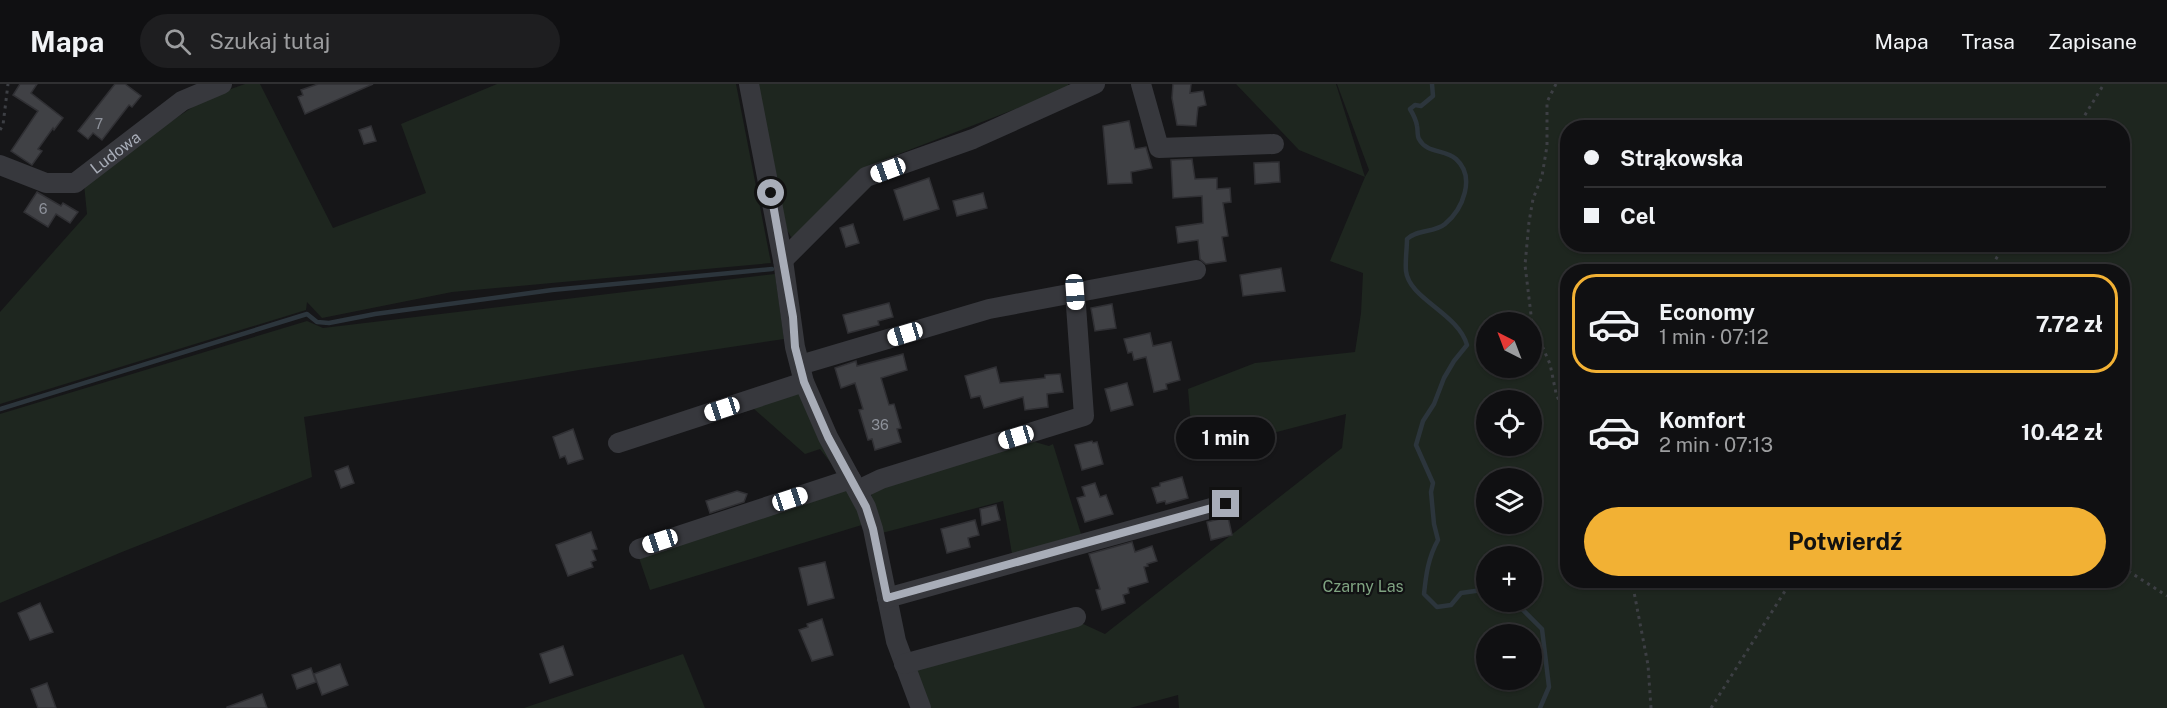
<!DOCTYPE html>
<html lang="pl">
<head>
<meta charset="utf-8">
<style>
	body { margin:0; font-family:"Public Sans",sans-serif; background:#1e1e20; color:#f1f3f6; height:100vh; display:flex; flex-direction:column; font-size:22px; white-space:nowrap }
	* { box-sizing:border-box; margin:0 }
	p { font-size:20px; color:#9c9d9f }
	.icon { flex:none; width:33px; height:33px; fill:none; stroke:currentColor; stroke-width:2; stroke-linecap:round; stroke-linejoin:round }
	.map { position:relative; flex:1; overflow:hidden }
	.side { position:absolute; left:1560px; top:180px; width:570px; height:324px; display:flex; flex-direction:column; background:#101012; border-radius:24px; box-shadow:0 2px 4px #0004,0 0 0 2px #303032 }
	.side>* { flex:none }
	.banner { position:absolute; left:1560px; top:36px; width:570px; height:132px; border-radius:24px; box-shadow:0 2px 4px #0004,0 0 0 2px #303032; display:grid; align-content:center; height:132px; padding:0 24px; background:#101012 }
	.needle { width:39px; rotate:318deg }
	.controls { position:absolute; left:1476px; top:228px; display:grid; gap:12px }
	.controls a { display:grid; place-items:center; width:66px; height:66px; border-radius:50%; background:#101012; box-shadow:0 2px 4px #0004,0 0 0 2px #303032; font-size:30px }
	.end { position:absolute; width:27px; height:27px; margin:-14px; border:8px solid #a8adb8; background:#111; box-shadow:0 0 0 3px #111 }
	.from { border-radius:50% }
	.bubble { position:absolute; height:42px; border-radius:21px; background:#101012; box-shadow:0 2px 4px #0004,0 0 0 2px #303032; font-size:20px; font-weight:700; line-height:42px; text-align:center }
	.car { position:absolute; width:18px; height:36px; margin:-18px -9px; border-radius:8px; box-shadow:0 0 4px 2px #0007; background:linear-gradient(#fff 24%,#345 0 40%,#fff 0 76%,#345 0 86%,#fff 0) }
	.banner b { display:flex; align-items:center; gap:21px; height:57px; font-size:22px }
	.banner b+b { border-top:2px solid #303032 }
	.banner i { width:15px; height:15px; background:#f1f3f6 }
	ul { padding:10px 0 0; list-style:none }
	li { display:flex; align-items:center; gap:18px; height:99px; margin:0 12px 9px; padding:0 12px; border:3px solid transparent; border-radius:24px }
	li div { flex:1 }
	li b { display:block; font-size:22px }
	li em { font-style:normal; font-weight:700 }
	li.current { border-color:#f2b134 }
	li>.icon { width:54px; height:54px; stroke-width:1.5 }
	.primary-button { display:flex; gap:12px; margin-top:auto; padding:12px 24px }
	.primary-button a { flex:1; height:69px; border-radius:36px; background:#f2b134; color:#111; font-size:24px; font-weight:700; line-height:69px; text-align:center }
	header { display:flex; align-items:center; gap:36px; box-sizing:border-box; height:84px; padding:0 30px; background:#101012; border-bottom:2px solid #303032 }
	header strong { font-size:28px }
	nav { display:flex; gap:33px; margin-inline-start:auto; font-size:21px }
	.search { width:420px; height:54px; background:#1e1e20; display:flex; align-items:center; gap:15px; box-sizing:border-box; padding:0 21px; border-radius:33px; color:#9c9d9f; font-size:22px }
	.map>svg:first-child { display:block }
	.green { fill:#1e261f; fill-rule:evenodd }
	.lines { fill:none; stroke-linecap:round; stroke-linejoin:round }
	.stream { stroke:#2c353c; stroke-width:4.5 }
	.building { fill:#404145; stroke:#303034; stroke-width:1.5 }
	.path { stroke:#3d3f44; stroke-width:3; stroke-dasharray:3 4.5; stroke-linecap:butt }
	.minor { stroke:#37383d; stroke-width:20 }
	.route { stroke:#a8adb8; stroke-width:8 }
	.labels { text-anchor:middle; stroke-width:4.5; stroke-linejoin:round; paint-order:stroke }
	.number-label { font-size:14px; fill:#8e929b }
	.street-label { font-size:16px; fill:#a8adb8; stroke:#111113 }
	.park-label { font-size:16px; fill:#7fa381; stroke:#111113 }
</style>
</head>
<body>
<header>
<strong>Mapa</strong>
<div class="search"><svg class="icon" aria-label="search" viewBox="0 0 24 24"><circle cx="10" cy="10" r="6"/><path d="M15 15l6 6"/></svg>Szukaj tutaj</div>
<nav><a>Mapa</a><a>Trasa</a><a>Zapisane</a></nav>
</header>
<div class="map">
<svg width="2167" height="624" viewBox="0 0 2167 624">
	<rect width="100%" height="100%" fill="#161618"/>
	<!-- green -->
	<g class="green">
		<path d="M245,0H260L333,144L426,109L401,40L497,0H736L771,179L452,208L322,234L307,218L306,226L0,320V228L87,130L84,100L141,57L208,13Z"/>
		<path d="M753,0H1068L1070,4L891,73L855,94L799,152L791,153L787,146Z"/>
		<path d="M1236,0H1336L1365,93L1369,86L1337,0H2167V624H1179L1178,611L1130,624H930L913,588L917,582L1081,539L1105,550L1342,364L1346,330L1219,363L1193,366L1188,305L1255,279L1355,268L1361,229L1363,189L1330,177L1365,93L1299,66ZM1568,44H2122V160H1568ZM1568,188H2122V496H1568ZM1486,238H1532V284H1486ZM1486,316H1532V362H1486ZM1486,394H1532V440H1486ZM1486,472H1532V518H1486ZM1486,550H1532V596H1486Z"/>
		<path d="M775,190L784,255L579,286L304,333L312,393L122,468L0,519V330L307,237L323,244Z"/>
		<path d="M803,308L840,391L820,365L805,370L754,325L614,368L613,364Z"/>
		<path d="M1023,358H1035L1049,362L1053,360L1081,450L1012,470L1003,417L882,449L870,416L873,406Z"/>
		<path d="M846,403L865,440L650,506L638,471Z"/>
		<path d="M683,570L705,624H524Z"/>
	</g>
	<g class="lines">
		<!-- stream -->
		<g class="stream">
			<path d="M1432,0L1433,12L1421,22L1415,21L1410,25C1413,30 1416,35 1417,42C1418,46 1417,52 1419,55C1427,70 1445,65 1456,75C1476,93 1463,125 1445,140C1434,149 1417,145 1407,155C1407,165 1405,177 1406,187C1409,215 1458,229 1467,261L1454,277L1444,294L1434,320L1423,337L1416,361L1433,399L1431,408L1434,440L1438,456C1428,474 1426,491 1424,510L1437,523L1451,521L1461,509L1482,506L1486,508"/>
			<path d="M0,325L307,230L317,238L329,239L375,230L552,206L772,185"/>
			<path d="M1504,518L1522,525L1542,545L1549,603L1540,624"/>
		</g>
	</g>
	<!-- building -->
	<g class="building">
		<path d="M20,0H37L31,9L63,34L54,46L53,44L38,65L42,67L32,81L11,67L38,27L13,11Z"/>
		<path d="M115,0H125L141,12L132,23L129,21L102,56L93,49L88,55L78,47Z"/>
		<path d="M318,0H373L305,30L298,13L303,11L301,6Z"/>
		<path d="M1173,0H1191L1190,9L1203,7L1206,21L1198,23L1196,42L1177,41L1172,14Z"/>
		<path d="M1129,37L1135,65L1146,63L1152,84L1131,88L1132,99L1108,100L1103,42Z"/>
		<path d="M371,42L376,57L364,60L359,46Z"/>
		<path d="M1192,75L1195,95L1217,94V105L1230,104L1231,118L1223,119L1228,152L1222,153L1226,177L1206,180L1200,175L1198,156L1178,159L1176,143L1203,139L1202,112L1173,114L1171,76Z"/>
		<path d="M1279,78L1280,98L1255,100L1254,79Z"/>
		<path d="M929,94L939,125L904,136L894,106Z"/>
		<path d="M37,108L61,122L63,119L78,128L70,139L56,130L48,143L24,128Z"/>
		<path d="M983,109L987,124L957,132L953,117Z"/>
		<path d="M853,140L859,159L846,163L840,144Z"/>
		<path d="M1281,184L1285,207L1243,212L1240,191Z"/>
		<path d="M889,219L893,233L878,237L879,241L848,249L843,231Z"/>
		<path d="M1112,220L1116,244L1095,247L1091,224Z"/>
		<path d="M1150,249L1153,262L1171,258L1180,296L1166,300L1167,305L1154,308L1146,273L1134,276L1132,268L1128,269L1124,255Z"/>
		<path d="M903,270L907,286L881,294L889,321L894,320L901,344L897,345L901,358L875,366L872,355L868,356L859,326L863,325L855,299L841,304L835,284L856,277L857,282Z"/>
		<path d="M996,283L1000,299L1045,294V291L1060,290L1063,308L1047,310L1048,323L1025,326L1023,313L984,324L980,312L971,314L965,292Z"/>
		<path d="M1127,299L1133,321L1111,327L1105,305Z"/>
		<path d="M573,345L583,375L568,380L565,372L560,374L553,353Z"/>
		<path d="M1092,357L1093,359L1097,358L1103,380L1082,386L1075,361Z"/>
		<path d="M348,382L354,399L341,404L335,387Z"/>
		<path d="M1182,393L1188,414L1166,420L1165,417L1157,419L1152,404L1160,402V399Z"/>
		<path d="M1095,399L1100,413L1106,411L1113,430L1085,438L1077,414L1085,412L1082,403Z"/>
		<path d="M737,407L747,410L744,418L710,429L706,417Z"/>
		<path d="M996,421L1000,436L982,441L980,425Z"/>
		<path d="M1228,433L1232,451L1211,456L1207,438Z"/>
		<path d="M975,436L979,451L968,454L970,463L947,469L941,445Z"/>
		<path d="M591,448L597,465L592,466L596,476L591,478L593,483L568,492L556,461Z"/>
		<path d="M1132,458L1135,468L1152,462L1157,477L1147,480L1148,482L1144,483L1148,498L1128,504L1129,509L1123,511L1125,519L1102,526L1096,506L1100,505L1089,470Z"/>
		<path d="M825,478L834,514L808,521L799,484Z"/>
		<path d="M40,519L53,548L30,556L18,529Z"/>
		<path d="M822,535L833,571L812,577L799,546L808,543L807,540Z"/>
		<path d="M563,562L573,591L550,599L540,570Z"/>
		<path d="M340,580L348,601L322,611L314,590Z"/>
		<path d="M311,584L316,598L297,605L292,591Z"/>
		<path d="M47,599L56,624H38L31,605Z"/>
		<path d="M262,610L267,624H227V623Z"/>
	</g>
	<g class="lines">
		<!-- path -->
		<g class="path">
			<path d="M1556,0L1547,18V62L1542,92L1533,115L1529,138L1525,181L1532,239L1550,280L1556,309L1568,340"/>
			<path d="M2077,44L2104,0"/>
			<path d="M0,46L3,41L8,0"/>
			<path d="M1988,188L2005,160"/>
			<path d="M2122,483L2167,512"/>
			<path d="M1629,496L1634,508L1648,581L1651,624"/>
			<path d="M1711,624L1792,496"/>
		</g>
		<!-- minor -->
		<g class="minor">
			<path d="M749,0L783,176L795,263L804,298L828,353L866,423L873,445L896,557L921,624"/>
			<path d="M1141,0L1159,64L1274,60"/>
			<path id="s1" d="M0,81L46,99H75L182,17L222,0"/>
			<path d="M783,176L866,93L973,55L1095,0"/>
			<path d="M800,281L989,225L1196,186"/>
			<path d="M618,359L804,298"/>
			<path d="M858,406L881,395L1084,332L1075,208"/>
			<path d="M639,465L851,395"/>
			<path d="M887,514L1226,420"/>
			<path d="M904,580L1076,533"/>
		</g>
	</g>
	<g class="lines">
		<!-- route -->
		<path class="route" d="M771,109L793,233L795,263L804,298L828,353L866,423L873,445L887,514L1226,420"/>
	</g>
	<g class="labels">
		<!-- number labels -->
		<g class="number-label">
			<text x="99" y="45">7</text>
			<text x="43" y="130">6</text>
			<text x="880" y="346">36</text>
		</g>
		<!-- street labels -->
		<g class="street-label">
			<text dy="6" stroke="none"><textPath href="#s1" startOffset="129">Ludowa</textPath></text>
		</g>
		<!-- park labels -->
		<g class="park-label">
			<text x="1363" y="508">Czarny Las</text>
		</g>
	</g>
</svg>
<div class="controls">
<a><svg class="needle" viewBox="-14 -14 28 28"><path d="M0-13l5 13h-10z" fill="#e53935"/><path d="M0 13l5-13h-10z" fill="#9c9d9f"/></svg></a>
<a><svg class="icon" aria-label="locate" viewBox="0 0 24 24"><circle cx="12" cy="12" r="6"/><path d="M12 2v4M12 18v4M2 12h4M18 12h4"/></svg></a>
<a><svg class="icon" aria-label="layers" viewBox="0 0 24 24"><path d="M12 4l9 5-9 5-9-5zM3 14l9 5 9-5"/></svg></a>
<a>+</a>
<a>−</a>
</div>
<i class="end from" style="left:771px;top:109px"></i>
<i class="end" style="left:1226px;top:420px"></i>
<div class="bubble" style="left:1176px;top:333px;width:99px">1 min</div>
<i class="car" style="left:888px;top:86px;rotate:250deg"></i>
<i class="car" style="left:1075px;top:208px;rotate:176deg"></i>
<i class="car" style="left:905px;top:250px;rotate:253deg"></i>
<i class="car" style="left:722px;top:325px;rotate:252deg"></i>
<i class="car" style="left:1016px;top:353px;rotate:253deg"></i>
<i class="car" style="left:790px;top:415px;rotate:72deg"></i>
<i class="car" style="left:660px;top:457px;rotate:252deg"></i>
<div class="banner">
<b><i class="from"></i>Strąkowska</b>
<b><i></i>Cel</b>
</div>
<section class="side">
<ul>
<li class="current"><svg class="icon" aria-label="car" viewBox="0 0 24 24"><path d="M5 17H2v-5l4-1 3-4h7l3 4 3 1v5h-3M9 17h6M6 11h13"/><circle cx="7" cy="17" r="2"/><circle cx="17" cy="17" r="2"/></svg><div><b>Economy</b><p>1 min · 07:12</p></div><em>7.72 zł</em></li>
<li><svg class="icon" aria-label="car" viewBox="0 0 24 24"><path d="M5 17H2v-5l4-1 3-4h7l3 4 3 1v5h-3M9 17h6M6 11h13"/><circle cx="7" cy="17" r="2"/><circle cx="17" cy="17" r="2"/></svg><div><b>Komfort</b><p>2 min · 07:13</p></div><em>10.42 zł</em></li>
</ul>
<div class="primary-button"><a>Potwierdź</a></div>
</section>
</div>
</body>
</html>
